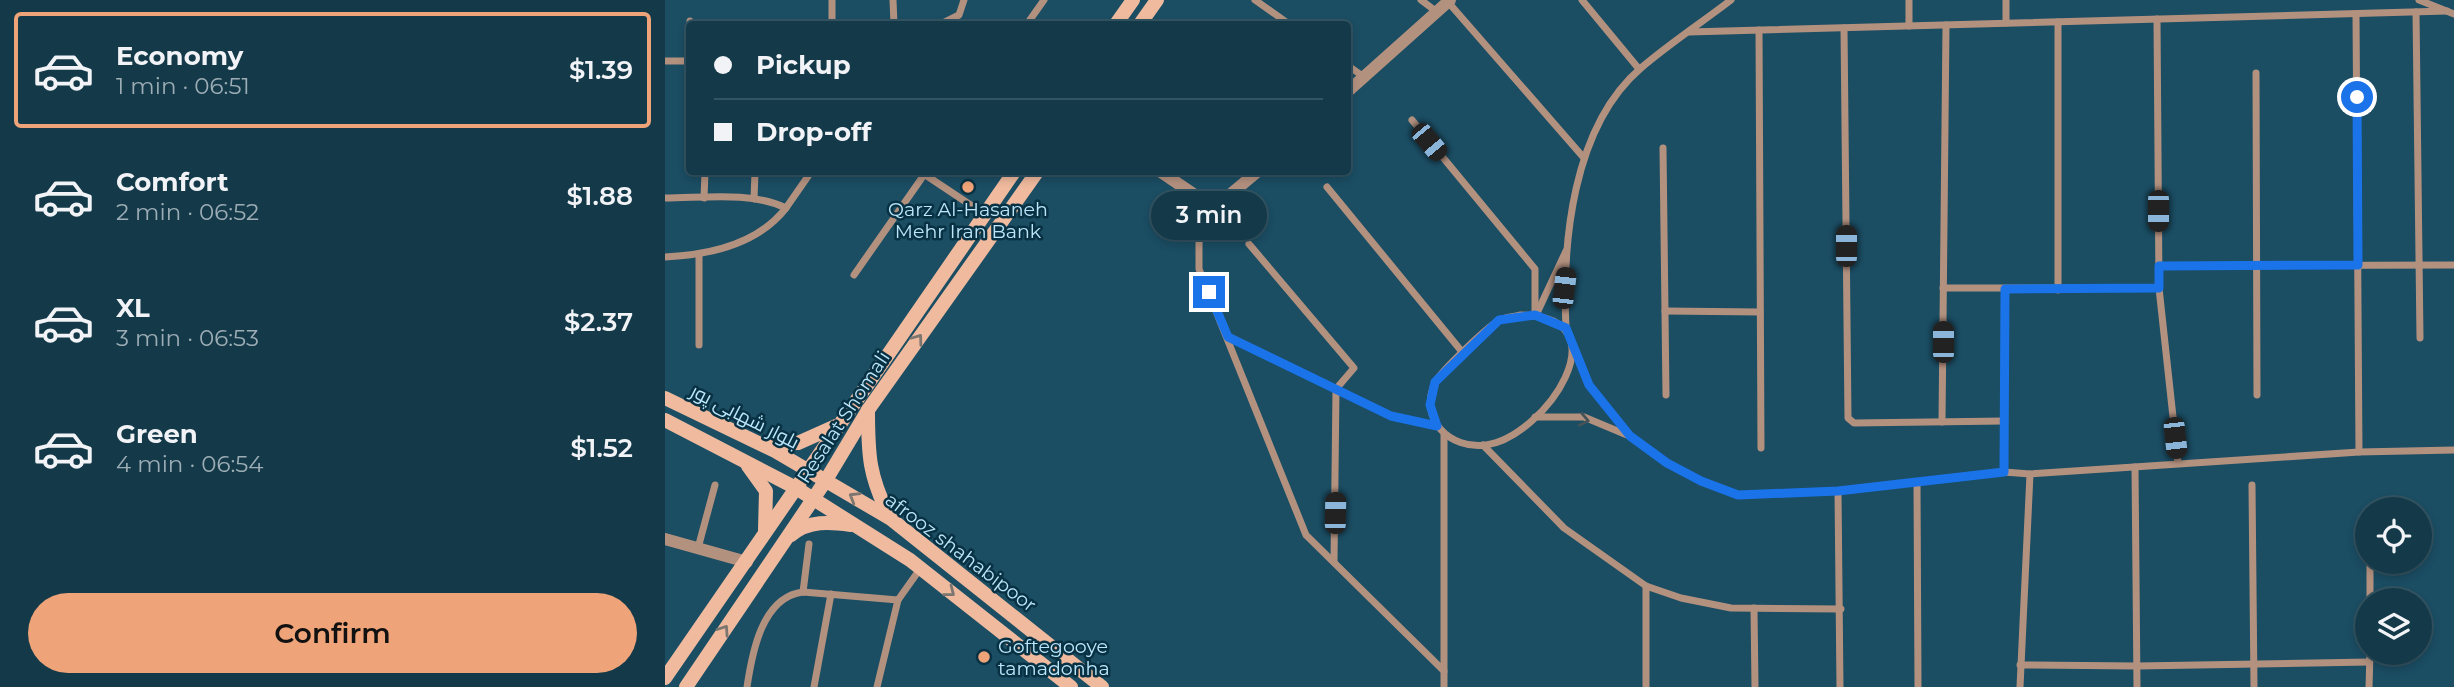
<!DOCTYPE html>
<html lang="en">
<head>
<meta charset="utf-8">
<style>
	body { margin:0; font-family:Montserrat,Cairo,sans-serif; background:#214554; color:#f1f3f6; height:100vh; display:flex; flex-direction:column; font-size:26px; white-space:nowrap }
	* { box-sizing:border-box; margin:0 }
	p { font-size:23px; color:#9dadb5 }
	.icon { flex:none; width:38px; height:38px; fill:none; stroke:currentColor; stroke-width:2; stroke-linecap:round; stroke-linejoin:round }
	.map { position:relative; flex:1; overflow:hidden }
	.drawer { display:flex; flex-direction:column; background:#143a4a; width:665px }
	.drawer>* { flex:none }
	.top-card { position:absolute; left:21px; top:21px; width:665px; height:154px; border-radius:7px; box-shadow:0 4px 10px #0003,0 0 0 2px #335462; display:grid; align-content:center; height:154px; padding:0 28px; background:#143a4a }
	.controls { position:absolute; left:1690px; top:497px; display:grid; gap:14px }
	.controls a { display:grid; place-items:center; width:77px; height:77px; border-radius:50%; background:#143a4a; box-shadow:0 4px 10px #0003,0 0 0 2px #335462; font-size:35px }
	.end { position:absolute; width:32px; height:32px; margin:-16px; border:9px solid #1a73e8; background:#fff; box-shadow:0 0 0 4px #fff }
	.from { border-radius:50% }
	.bubble { position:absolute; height:49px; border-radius:24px; background:#143a4a; box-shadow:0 4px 10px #0003,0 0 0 2px #335462; font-size:23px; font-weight:600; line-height:49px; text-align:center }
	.car { position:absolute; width:21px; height:42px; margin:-21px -10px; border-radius:9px; box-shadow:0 0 5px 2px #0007; background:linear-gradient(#222 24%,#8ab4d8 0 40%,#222 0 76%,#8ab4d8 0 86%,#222 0) }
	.top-card b { display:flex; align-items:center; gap:24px; height:66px; font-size:26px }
	.top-card b+b { border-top:2px solid #335462 }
	.top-card i { width:18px; height:18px; background:#f1f3f6 }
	ul { padding:12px 0 0; list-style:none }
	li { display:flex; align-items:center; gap:21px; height:116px; margin:0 14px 10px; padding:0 14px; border:4px solid transparent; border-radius:7px }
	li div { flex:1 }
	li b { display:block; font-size:26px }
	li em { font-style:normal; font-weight:600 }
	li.on { border-color:#efa378 }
	li>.icon { width:63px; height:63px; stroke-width:1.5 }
	.button { display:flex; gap:14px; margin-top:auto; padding:14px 28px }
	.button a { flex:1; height:80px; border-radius:42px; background:#efa378; color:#111; font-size:28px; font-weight:600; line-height:80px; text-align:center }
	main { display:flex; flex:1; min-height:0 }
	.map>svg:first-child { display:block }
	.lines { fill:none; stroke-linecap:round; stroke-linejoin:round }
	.minor { stroke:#b3917f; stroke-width:7 }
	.tertiary { stroke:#b3917f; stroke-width:12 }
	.secondary { stroke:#efba9e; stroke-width:14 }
	.oneway { stroke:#7c7670 }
	.oneway2 { stroke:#445358 }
	.route { stroke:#1a73e8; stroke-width:9 }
	.poi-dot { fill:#efa378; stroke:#083243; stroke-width:2.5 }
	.labels { text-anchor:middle; stroke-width:5; stroke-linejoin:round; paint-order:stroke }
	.poi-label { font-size:19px; fill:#bbe6fb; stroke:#083243 }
	.street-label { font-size:19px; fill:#bbe6fb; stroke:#083243 }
</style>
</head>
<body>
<main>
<section class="drawer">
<ul>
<li class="on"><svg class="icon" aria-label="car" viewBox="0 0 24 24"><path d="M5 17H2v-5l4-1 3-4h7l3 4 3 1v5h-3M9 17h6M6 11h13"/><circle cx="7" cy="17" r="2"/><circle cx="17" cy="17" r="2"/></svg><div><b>Economy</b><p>1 min · 06:51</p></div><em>$1.39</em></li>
<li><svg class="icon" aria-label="car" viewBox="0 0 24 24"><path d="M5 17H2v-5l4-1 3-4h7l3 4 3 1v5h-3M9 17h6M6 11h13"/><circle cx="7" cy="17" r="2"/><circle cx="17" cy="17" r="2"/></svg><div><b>Comfort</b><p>2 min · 06:52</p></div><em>$1.88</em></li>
<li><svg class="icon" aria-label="car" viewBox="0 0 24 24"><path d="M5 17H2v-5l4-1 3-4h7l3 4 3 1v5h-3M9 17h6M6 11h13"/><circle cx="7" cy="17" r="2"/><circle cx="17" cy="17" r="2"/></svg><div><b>XL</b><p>3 min · 06:53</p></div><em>$2.37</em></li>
<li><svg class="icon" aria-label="car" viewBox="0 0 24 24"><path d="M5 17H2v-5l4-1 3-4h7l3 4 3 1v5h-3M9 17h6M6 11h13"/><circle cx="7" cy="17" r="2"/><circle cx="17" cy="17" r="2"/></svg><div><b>Green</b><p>4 min · 06:54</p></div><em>$1.52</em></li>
</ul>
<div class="button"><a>Confirm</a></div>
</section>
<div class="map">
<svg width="1789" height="687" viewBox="0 0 1789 687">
	<rect width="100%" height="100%" fill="#1b4d63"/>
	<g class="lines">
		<!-- minor -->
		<g class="minor">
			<path d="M167,0V24"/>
			<path d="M228,0L229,24"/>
			<path d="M590,0L624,24"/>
			<path d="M756,0L772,12"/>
			<path d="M917,0L974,69"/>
			<path d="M1244,0V26"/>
			<path d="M1341,0V23"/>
			<path d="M1754,0L1789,14"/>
			<path d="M783,2L919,158"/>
			<path d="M1751,12L1755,338"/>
			<path d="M1691,14L1694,452"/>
			<path d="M1492,19L1494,288L1513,463"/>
			<path d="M25,21V24"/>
			<path d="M1393,22V290"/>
			<path d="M276,24L294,15L299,0"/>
			<path d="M362,24L379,0"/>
			<path d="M1179,28L1183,418L1189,423L1339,421"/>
			<path d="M1094,30L1096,448"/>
			<path d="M1024,32L1782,11"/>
			<path d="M0,61H24"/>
			<path d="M682,65L699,77"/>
			<path d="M1591,73L1592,395"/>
			<path d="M24,103V94"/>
			<path d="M747,120L870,269V315"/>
			<path d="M998,148L1001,395"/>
			<path d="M259,174L319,214"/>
			<path d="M662,187L798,353"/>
			<path d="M0,198C38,198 85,191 121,208L146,172"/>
			<path d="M39,198L40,172"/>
			<path d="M89,199L90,172"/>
			<path d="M549,208L534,242V269L641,535L779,671V687"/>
			<path d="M584,244L689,368L671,389L669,562"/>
			<path d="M34,255V345"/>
			<path d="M0,257C43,255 93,244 121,208"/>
			<path d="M1494,266L1789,265"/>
			<path d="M189,275L261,172"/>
			<path d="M1278,288H1494"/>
			<path d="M1000,311L1095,312"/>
			<path d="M872,313L901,251"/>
			<path d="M855,315C962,316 880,437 821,445C785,450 753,419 770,383C774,373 824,325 835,320C841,317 849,317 855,315Z"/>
			<path d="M901,328C897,244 907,127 976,68C1004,44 1036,23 1066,0"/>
			<path d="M564,337L726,416L772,426"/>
			<path d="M906,341L924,385L965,436L1002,463L1036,481L1073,495L1173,491L1339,472L1365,474L1694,452L1789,450"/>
			<path d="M870,417H919L962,435"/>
			<path d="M1277,422L1281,25"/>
			<path d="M779,435V671"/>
			<path d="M818,445L899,528L981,586L1016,598L1066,608L1176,609"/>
			<path d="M1470,467L1472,687"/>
			<path d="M1339,472L1340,289"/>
			<path d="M1252,482L1253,687"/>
			<path d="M1587,485L1589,687"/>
			<path d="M1173,491L1175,687"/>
			<path d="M33,548L50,485"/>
			<path d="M138,592L144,544"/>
			<path d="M1705,600V562"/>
			<path d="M1089,608L1090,687"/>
			<path d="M1355,665L1472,666L1704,662"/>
			<path d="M82,687C87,653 97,597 138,592L233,600"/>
			<path d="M149,687L166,594"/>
			<path d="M212,687L233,600L255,569"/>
			<path d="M981,687V586"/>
			<path d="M1355,687L1365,474"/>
			<path d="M1704,687L1705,653"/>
		</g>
		<!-- tertiary -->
		<g class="tertiary">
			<path d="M682,92L785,0"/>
			<path d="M496,172L549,208L592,172"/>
			<path d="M0,539L82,562"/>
		</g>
		<!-- secondary -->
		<g class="secondary">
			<path d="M451,24L468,0"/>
			<path d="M475,24L492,0"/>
			<path d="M0,398L110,451L226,519L437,687"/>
			<path d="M203,410C203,456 204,476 225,518"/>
			<path d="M0,420L131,488L245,560L406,687"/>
			<path d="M101,444L133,443L171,426"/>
			<path d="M83,466L101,491L100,530"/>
			<path d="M126,535C144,520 165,522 186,525"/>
			<path d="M0,678L349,172"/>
			<path d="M21,687L161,480L203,410L372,172"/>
		</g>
	</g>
	<!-- one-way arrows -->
	<defs><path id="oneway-chevron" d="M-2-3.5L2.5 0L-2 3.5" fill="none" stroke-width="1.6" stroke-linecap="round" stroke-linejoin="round" transform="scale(1.75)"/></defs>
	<g class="oneway">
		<use href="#oneway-chevron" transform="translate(253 339) rotate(-54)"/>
		<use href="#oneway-chevron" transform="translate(189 497) rotate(-149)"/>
		<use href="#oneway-chevron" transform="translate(285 592) rotate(38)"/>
		<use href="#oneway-chevron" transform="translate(59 630) rotate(-56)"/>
	</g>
	<use class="oneway2" href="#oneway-chevron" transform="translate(919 420) rotate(12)"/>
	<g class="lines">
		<!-- route -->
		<path class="route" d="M544,292L563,337L726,416L772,426L765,405L770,382L834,320L870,315L901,328L924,385L965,436L1002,463L1036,481L1073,495L1173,491L1339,472L1340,289L1494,288V266L1693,265L1692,97"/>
	</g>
	<!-- markers -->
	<g class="poi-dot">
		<circle cx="303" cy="187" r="7"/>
		<circle cx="319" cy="657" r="7"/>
	</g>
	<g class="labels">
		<!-- poi labels -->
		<g class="poi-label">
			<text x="303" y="216">Qarz Al-Hasaneh<tspan x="303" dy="22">Mehr Iran Bank</tspan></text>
			<text x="333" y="653" text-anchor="start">Goftegooye<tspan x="333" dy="22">tamadonha</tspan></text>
		</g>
		<!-- street labels -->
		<g class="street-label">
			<text transform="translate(80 416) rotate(27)" y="7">بلوار شهابی پور</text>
			<text transform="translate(178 417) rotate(-57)" y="7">Resalat Shomali</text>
			<text transform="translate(296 552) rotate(37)" y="7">afrooz shahabipoor</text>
		</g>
	</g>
</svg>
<div class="controls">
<a><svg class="icon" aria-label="locate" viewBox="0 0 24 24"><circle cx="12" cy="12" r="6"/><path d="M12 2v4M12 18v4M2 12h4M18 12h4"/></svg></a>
<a><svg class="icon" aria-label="layers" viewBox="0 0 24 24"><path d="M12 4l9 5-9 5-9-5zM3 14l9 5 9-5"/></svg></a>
</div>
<i class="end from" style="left:1692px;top:97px"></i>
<i class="end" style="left:544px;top:292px"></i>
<div class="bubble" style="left:486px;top:191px;width:116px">3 min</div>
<i class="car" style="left:764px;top:142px;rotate:140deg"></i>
<i class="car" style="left:1493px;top:211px;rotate:180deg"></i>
<i class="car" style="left:1181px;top:246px;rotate:0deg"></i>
<i class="car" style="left:899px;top:288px;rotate:7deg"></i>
<i class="car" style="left:1278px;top:342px;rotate:0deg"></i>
<i class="car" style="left:1510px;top:438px;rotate:174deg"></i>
<i class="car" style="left:670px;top:513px;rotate:1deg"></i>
<div class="top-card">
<b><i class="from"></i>Pickup</b>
<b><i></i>Drop-off</b>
</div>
</div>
</main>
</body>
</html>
